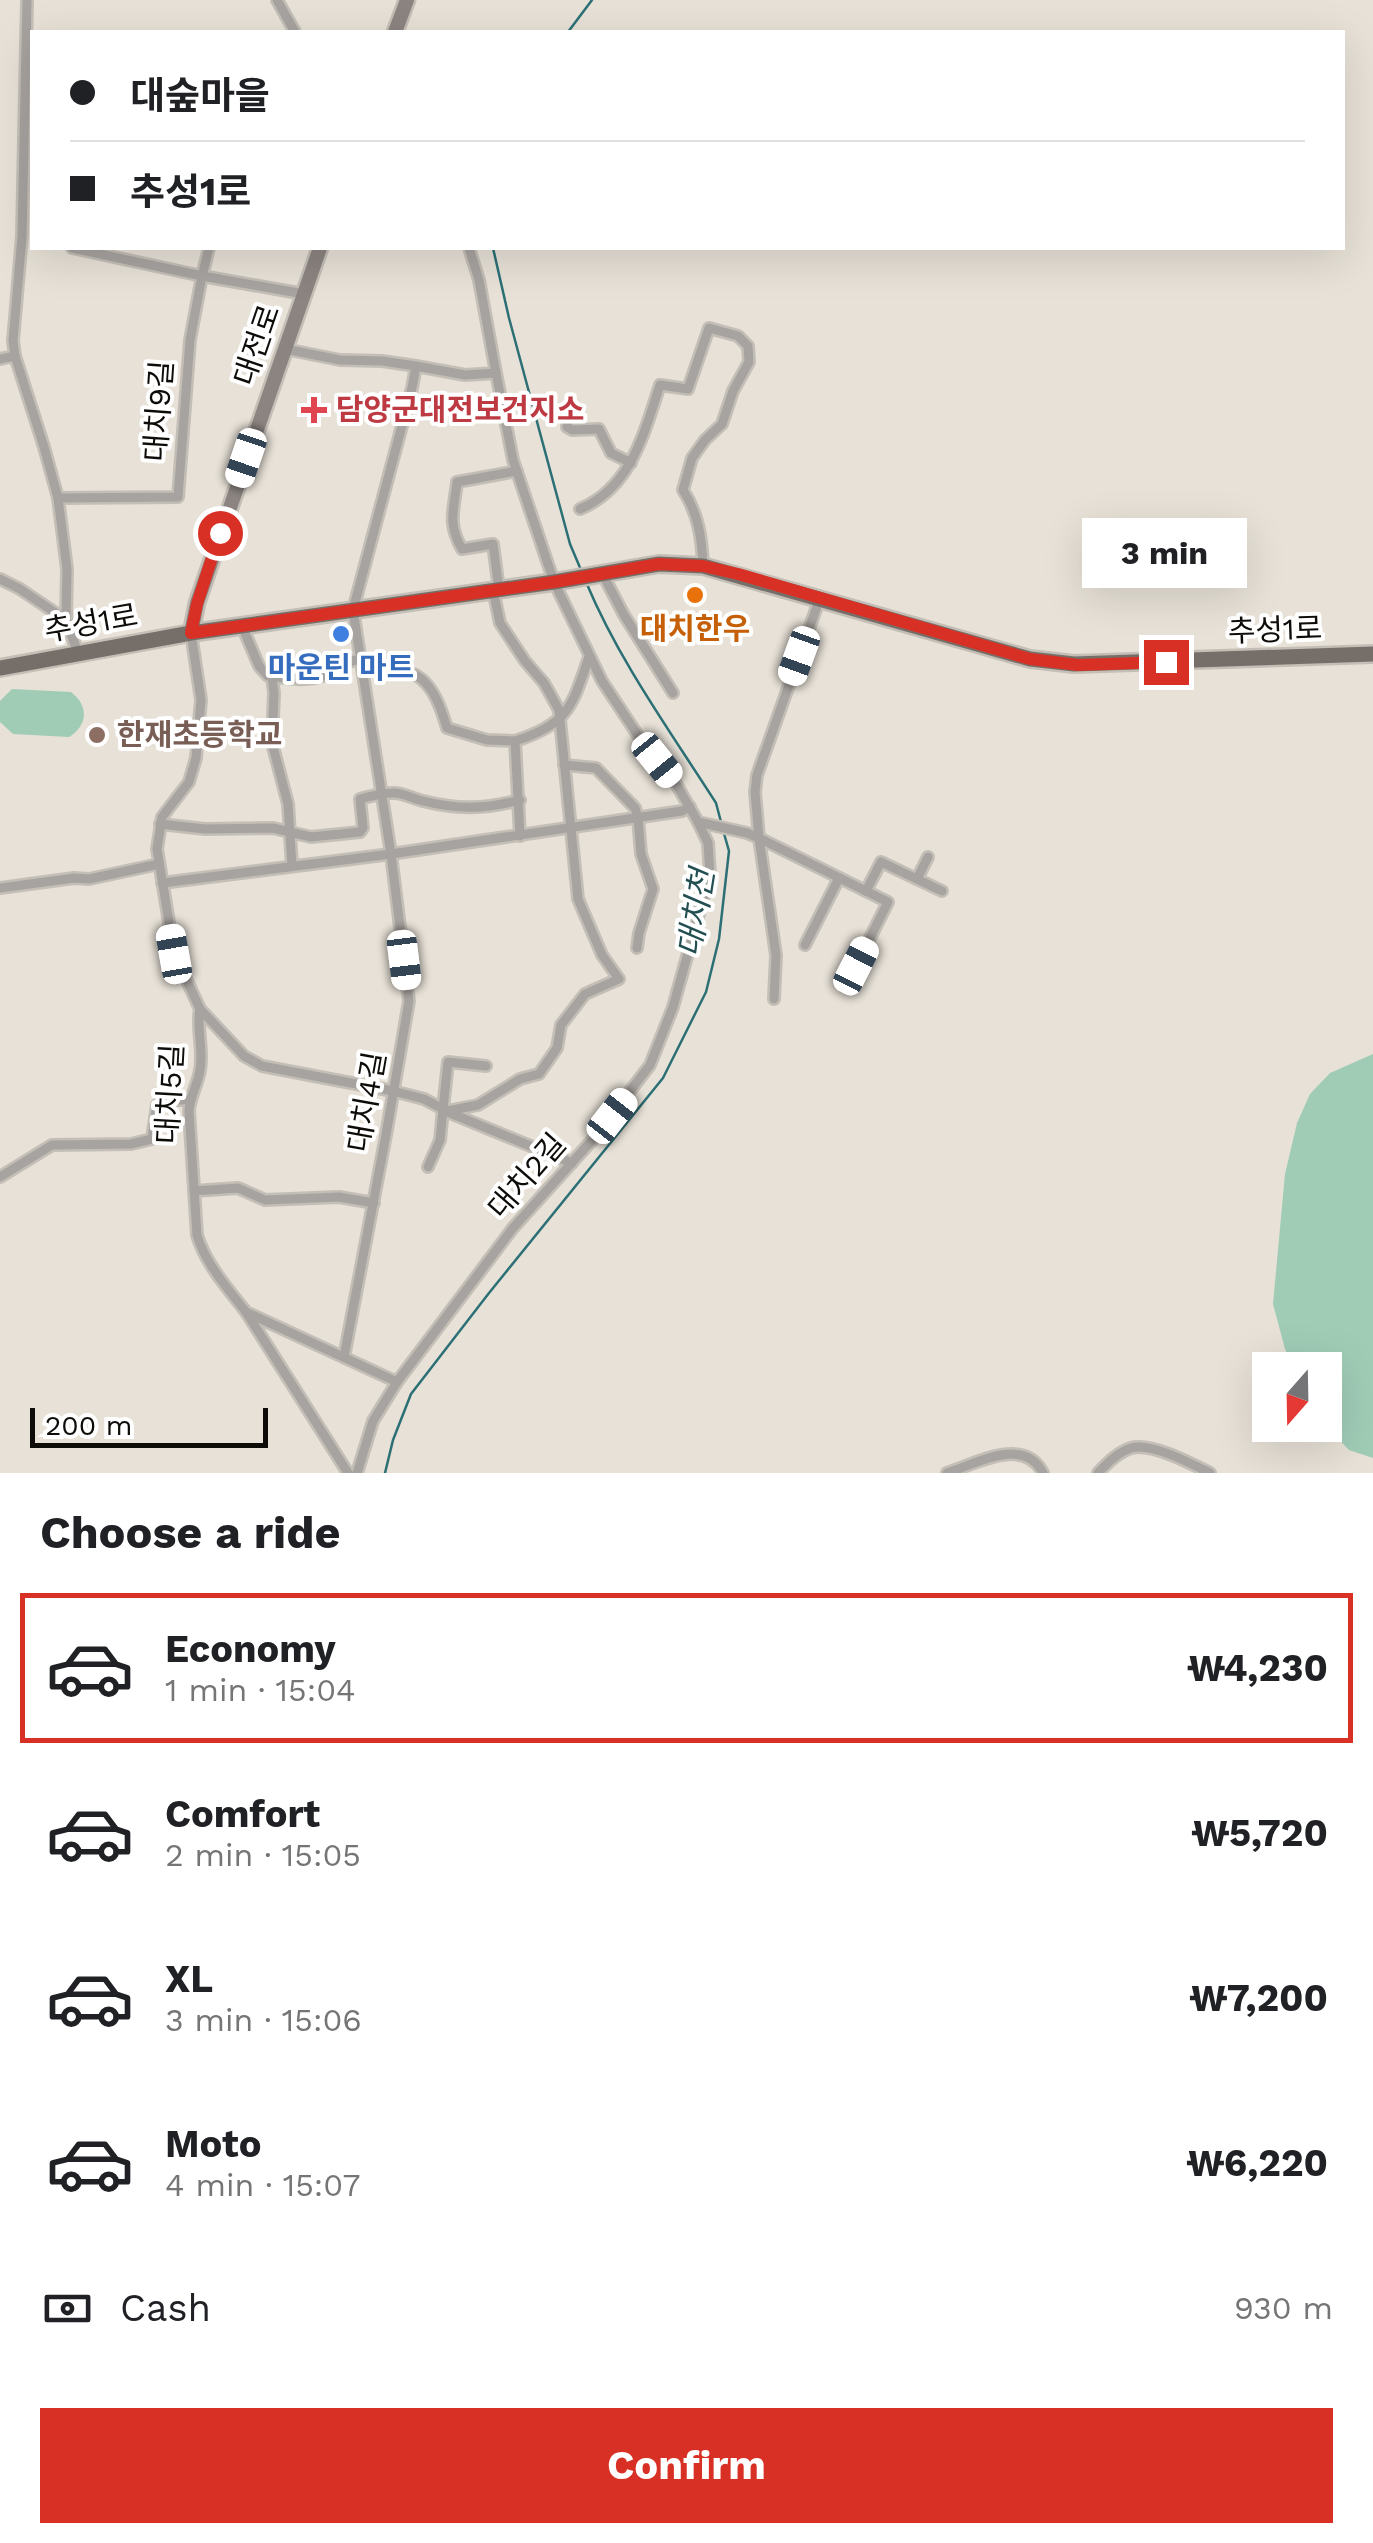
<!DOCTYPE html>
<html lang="en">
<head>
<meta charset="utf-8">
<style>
	body { margin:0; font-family:"Work Sans","Noto Sans KR",sans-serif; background:#f6f6f6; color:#202124; height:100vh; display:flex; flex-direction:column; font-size:38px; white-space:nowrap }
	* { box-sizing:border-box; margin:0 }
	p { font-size:32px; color:#757577 }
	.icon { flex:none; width:55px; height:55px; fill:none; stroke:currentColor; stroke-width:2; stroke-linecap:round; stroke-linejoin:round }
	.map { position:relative; height:1473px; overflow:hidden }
	.sheet { display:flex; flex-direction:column; background:#fff; flex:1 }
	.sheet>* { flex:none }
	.top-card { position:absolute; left:30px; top:30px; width:1315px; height:220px; border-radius:0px; box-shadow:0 10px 40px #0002; display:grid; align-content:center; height:220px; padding:0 40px; background:#fff }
	.needle { width:65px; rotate:200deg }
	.tools { position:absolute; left:1252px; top:1352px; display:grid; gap:20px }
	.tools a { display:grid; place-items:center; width:90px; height:90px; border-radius:0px; background:#fff; box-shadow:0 10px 40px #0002; font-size:50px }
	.scale { position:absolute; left:30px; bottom:25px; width:238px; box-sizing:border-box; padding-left:10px; border:5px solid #0e0c09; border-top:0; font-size:28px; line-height:35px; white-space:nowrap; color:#0e0c09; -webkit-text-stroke:8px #fff; paint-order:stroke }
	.end { position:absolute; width:45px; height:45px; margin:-22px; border:12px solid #d93025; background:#fff; box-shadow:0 0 0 5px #fff }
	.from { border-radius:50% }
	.bubble { position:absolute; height:70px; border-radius:0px; background:#fff; box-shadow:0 10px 40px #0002; font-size:32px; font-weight:700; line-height:70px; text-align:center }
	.car { position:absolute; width:30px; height:60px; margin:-30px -15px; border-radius:12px; box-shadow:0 0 8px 2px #0007; background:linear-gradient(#fff 24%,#345 0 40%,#fff 0 76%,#345 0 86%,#fff 0) }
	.top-card b { display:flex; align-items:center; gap:35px; height:95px; font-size:38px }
	.top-card b+b { border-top:2px solid #e0e0e0 }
	.top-card i { width:25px; height:25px; background:#202124 }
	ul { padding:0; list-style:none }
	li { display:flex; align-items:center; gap:30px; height:150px; margin:0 20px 15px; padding:0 20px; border:5px solid transparent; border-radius:0px }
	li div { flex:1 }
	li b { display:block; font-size:38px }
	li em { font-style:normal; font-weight:700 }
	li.on { border-color:#d93025 }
	li>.icon { width:90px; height:90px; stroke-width:1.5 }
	h2 { padding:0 40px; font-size:45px; line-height:120px }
	.pay { display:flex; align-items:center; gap:25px; height:110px; padding:0 40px; font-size:38px }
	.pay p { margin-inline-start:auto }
	.button { display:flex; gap:20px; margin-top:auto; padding:20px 40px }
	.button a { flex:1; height:115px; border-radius:0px; background:#d93025; color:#fff; font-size:40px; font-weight:700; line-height:115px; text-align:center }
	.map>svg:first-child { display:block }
	.green { fill:#a0ccb6 }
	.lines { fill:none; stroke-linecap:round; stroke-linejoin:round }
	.stream { stroke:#2c7076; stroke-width:2.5 }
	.street-casing { stroke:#c4bfb6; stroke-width:14 }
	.secondary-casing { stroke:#c4bfb6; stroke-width:19 }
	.primary-casing { stroke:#c4bfb6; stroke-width:20 }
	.street { stroke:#a7a3a0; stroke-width:9 }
	.secondary { stroke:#8b8480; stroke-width:14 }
	.primary { stroke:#766f69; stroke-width:15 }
	.route { stroke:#d93025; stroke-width:12 }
	.health-dot { fill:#e0444e; stroke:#fff; stroke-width:4 }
	.food-dot { fill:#e8710a; stroke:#fff; stroke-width:4 }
	.shop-dot { fill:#3f7fe0; stroke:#fff; stroke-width:4 }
	.education-dot { fill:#8d6e63; stroke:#fff; stroke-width:4 }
	.labels { text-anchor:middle; stroke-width:8; stroke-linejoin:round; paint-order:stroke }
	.street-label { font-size:30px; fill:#0e0c09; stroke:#fff }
	.health-label { font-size:30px; font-weight:bold; fill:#be3a42; stroke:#fff; text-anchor:start }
	.food-label { font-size:30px; font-weight:bold; fill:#c56008; stroke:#fff }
	.shop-label { font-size:30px; font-weight:bold; fill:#366cbe; stroke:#fff }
	.education-label { font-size:30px; font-weight:bold; fill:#785e54; stroke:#fff; text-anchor:start }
	.water-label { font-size:32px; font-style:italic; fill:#234e52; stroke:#fff }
</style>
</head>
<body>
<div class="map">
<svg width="1373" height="1473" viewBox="0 0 1373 1473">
	<rect width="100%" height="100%" fill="#e7e1d7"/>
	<!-- green -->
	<g class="green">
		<path d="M12,689L71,692C89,706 88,725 69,737L13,734L0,722V701Z"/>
		<path d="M1373,1054V1458L1349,1450L1325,1425V1370H1294L1285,1349L1273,1304L1285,1174L1297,1123L1310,1094L1330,1073Z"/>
	</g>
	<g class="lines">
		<!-- stream -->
		<g class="stream">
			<path d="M568,32L592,0"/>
			<path d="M493,248L509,318L570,544L581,570"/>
			<path d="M586,582C619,661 670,731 716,803L721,822"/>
			<path d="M385,1473L393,1440L411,1394L489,1293L663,1078L706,992L719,939L729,851L723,830"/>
		</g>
		<!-- street casing -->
		<g class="street-casing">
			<g id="street">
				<path d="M277,0L295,32"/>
				<path d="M72,248L202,276L209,248"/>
				<path d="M285,349L340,360L382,361L416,366"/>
				<path d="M15,356L13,341L22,236L27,0"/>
				<path d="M0,359L15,356L44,447L58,498"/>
				<path d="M551,414L568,417L567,427L572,430L599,429L611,453L631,463"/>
				<path d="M580,509C631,488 644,433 660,385L688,389L709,328L738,336L748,346L749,362L733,391L722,424L705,440L692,458L683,490C698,513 702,538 703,566"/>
				<path d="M602,573L624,615L673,693"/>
				<path d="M0,579L20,589L66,620"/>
				<path d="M499,590L493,544L462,549C447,523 454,510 457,482L517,471"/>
				<path d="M820,598L757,775L755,792L759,838L888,902L856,966"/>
				<path d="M242,626L259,666L268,676C285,678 306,682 323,676C335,672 344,661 357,660C369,659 376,665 386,669C391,670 397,669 402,670C430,675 440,704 447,728L487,740L515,741"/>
				<path d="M191,633L201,700L196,758L189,782L162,817L157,849L174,953L200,1009C196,1029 204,1050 200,1070C198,1084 190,1096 189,1111L197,1235C205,1263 228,1289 246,1312L348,1473"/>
				<path d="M78,653L66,620L67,569L58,498L178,497L190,340L202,276L304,294"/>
				<path d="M272,677L274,693L272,743L288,804L292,866"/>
				<path d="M564,765L596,768L635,808L638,818L641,854L653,889L639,933L637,948"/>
				<path d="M698,822L747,833L759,838L776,955L774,999"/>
				<path d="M160,824L205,829L273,828L311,837L360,832L363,828L360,799C371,796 382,793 392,793C403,792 413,799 423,801C459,810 484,809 520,800"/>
				<path d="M520,836L515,741C569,724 572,706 589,657"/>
				<path d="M917,879L928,857"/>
				<path d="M162,883L391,854L682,811L690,807"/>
				<path d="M0,888L74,878L89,879L159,864"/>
				<path d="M866,891L881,862L942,891"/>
				<path d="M805,945L839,878"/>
				<path d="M200,1009L244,1056L262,1066L393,1091L424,1099L443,1109L448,1062L486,1066"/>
				<path d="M450,1113L572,1163"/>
				<path d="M428,1167L440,1140L443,1109L447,1111L478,1105L520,1079L539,1074L557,1048L561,1025L585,994L619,979L602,955L578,899L559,710L544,683L525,661L500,623L493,590"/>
				<path d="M0,1177L52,1145L131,1144L152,1139L157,1105L178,1100H190"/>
				<path d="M194,1191L238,1188L265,1200L339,1197L374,1203"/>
				<path d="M246,1312L397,1382"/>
				<path d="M344,1357L386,1135L409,1001L391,854L353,610L412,388L416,366L465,375L496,373L479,280L469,248"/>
				<path d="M357,1473L373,1421L397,1382L513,1228L595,1137L650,1065L673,1007L710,874L708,843L698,822L675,782L639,737L602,681L554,582L513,460L496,373"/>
				<path d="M947,1473C977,1463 1024,1436 1043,1473"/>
				<path d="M1098,1473C1107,1463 1118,1452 1131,1448C1151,1442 1192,1464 1210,1473"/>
			</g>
		</g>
		<!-- secondary casing -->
		<g class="secondary-casing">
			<g id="secondary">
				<path d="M395,32L407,0"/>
				<path d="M191,633L197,603L320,248"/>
			</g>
		</g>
		<!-- primary casing -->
		<g class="primary-casing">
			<path id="primary" d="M0,668L191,633L554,582L659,564L703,566L1030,659L1074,664L1373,654"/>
		</g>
		<!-- street -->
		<use href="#street" class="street"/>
		<!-- secondary -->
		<use href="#secondary" class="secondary"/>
		<!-- primary -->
		<use href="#primary" class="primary"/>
	</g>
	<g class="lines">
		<!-- route -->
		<path class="route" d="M220,533L197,604L191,633L554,582L659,564L703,566L738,574L1030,659L1078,665L1166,662"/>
	</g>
	<!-- markers -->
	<path class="health-dot" d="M309 395h10v10h10v10h-10v10h-10v-10h-10v-10h10z"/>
	<circle class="food-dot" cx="695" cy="595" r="10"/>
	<circle class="shop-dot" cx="341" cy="634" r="10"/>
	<circle class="education-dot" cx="97" cy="735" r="10"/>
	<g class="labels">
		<!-- street labels -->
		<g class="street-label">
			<text transform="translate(257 345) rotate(-71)" y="10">대전로</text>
			<text transform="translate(159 411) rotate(-86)" y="10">대치9길</text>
			<text transform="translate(91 623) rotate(-10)" y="10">추성1로</text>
			<text transform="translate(1275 630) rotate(-2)" y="10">추성1로</text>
			<text transform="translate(170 1094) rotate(-87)" y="10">대치5길</text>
			<text transform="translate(367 1102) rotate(-80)" y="10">대치4길</text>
			<text transform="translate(527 1176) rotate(-49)" y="10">대치2길</text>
		</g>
		<!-- health labels -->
		<g class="health-label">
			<text x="336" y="420">담양군대전보건지소</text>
		</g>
		<!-- food labels -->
		<g class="food-label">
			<text x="695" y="639">대치한우</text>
		</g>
		<!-- shop labels -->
		<g class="shop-label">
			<text x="341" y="678">마운틴 마트</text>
		</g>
		<!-- education labels -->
		<g class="education-label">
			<text x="117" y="745">한재초등학교</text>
		</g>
		<!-- water labels -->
		<g class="water-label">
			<text transform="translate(696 913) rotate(-81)" y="11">대치천</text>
		</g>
	</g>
</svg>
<div class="tools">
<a><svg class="needle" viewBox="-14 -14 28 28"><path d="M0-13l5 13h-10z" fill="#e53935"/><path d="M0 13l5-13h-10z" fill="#757577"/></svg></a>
</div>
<div class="scale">200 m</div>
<i class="end from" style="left:220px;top:533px"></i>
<i class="end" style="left:1166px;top:662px"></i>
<div class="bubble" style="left:1082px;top:518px;width:165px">3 min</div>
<i class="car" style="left:246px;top:458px;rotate:199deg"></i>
<i class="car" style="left:799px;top:656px;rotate:200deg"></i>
<i class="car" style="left:657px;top:760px;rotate:141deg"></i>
<i class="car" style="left:174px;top:954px;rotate:350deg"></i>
<i class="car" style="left:404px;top:960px;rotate:173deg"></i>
<i class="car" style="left:856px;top:966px;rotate:27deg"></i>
<i class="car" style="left:612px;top:1116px;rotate:38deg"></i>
<div class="top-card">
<b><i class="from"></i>대숲마을</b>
<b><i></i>추성1로</b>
</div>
</div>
<section class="sheet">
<h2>Choose a ride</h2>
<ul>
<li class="on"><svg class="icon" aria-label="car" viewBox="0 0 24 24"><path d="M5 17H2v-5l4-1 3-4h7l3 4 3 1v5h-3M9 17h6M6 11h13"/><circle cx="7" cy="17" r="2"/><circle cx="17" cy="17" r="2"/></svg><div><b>Economy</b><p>1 min · 15:04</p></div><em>₩4,230</em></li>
<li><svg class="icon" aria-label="car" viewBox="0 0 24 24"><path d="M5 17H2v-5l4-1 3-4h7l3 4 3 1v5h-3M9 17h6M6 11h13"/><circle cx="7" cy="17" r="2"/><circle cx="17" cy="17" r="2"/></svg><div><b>Comfort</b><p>2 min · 15:05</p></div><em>₩5,720</em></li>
<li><svg class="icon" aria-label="car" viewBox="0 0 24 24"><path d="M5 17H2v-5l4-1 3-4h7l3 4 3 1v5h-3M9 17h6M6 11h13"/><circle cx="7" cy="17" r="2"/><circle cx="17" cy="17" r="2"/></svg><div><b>XL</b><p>3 min · 15:06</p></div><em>₩7,200</em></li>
<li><svg class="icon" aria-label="car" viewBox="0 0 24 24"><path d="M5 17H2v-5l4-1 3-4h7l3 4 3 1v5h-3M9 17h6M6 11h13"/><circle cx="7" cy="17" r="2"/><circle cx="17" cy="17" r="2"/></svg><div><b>Moto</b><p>4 min · 15:07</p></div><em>₩6,220</em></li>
</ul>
<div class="pay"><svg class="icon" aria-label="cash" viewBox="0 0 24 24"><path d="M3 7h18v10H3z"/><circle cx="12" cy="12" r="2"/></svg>Cash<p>930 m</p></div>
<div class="button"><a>Confirm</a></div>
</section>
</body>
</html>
